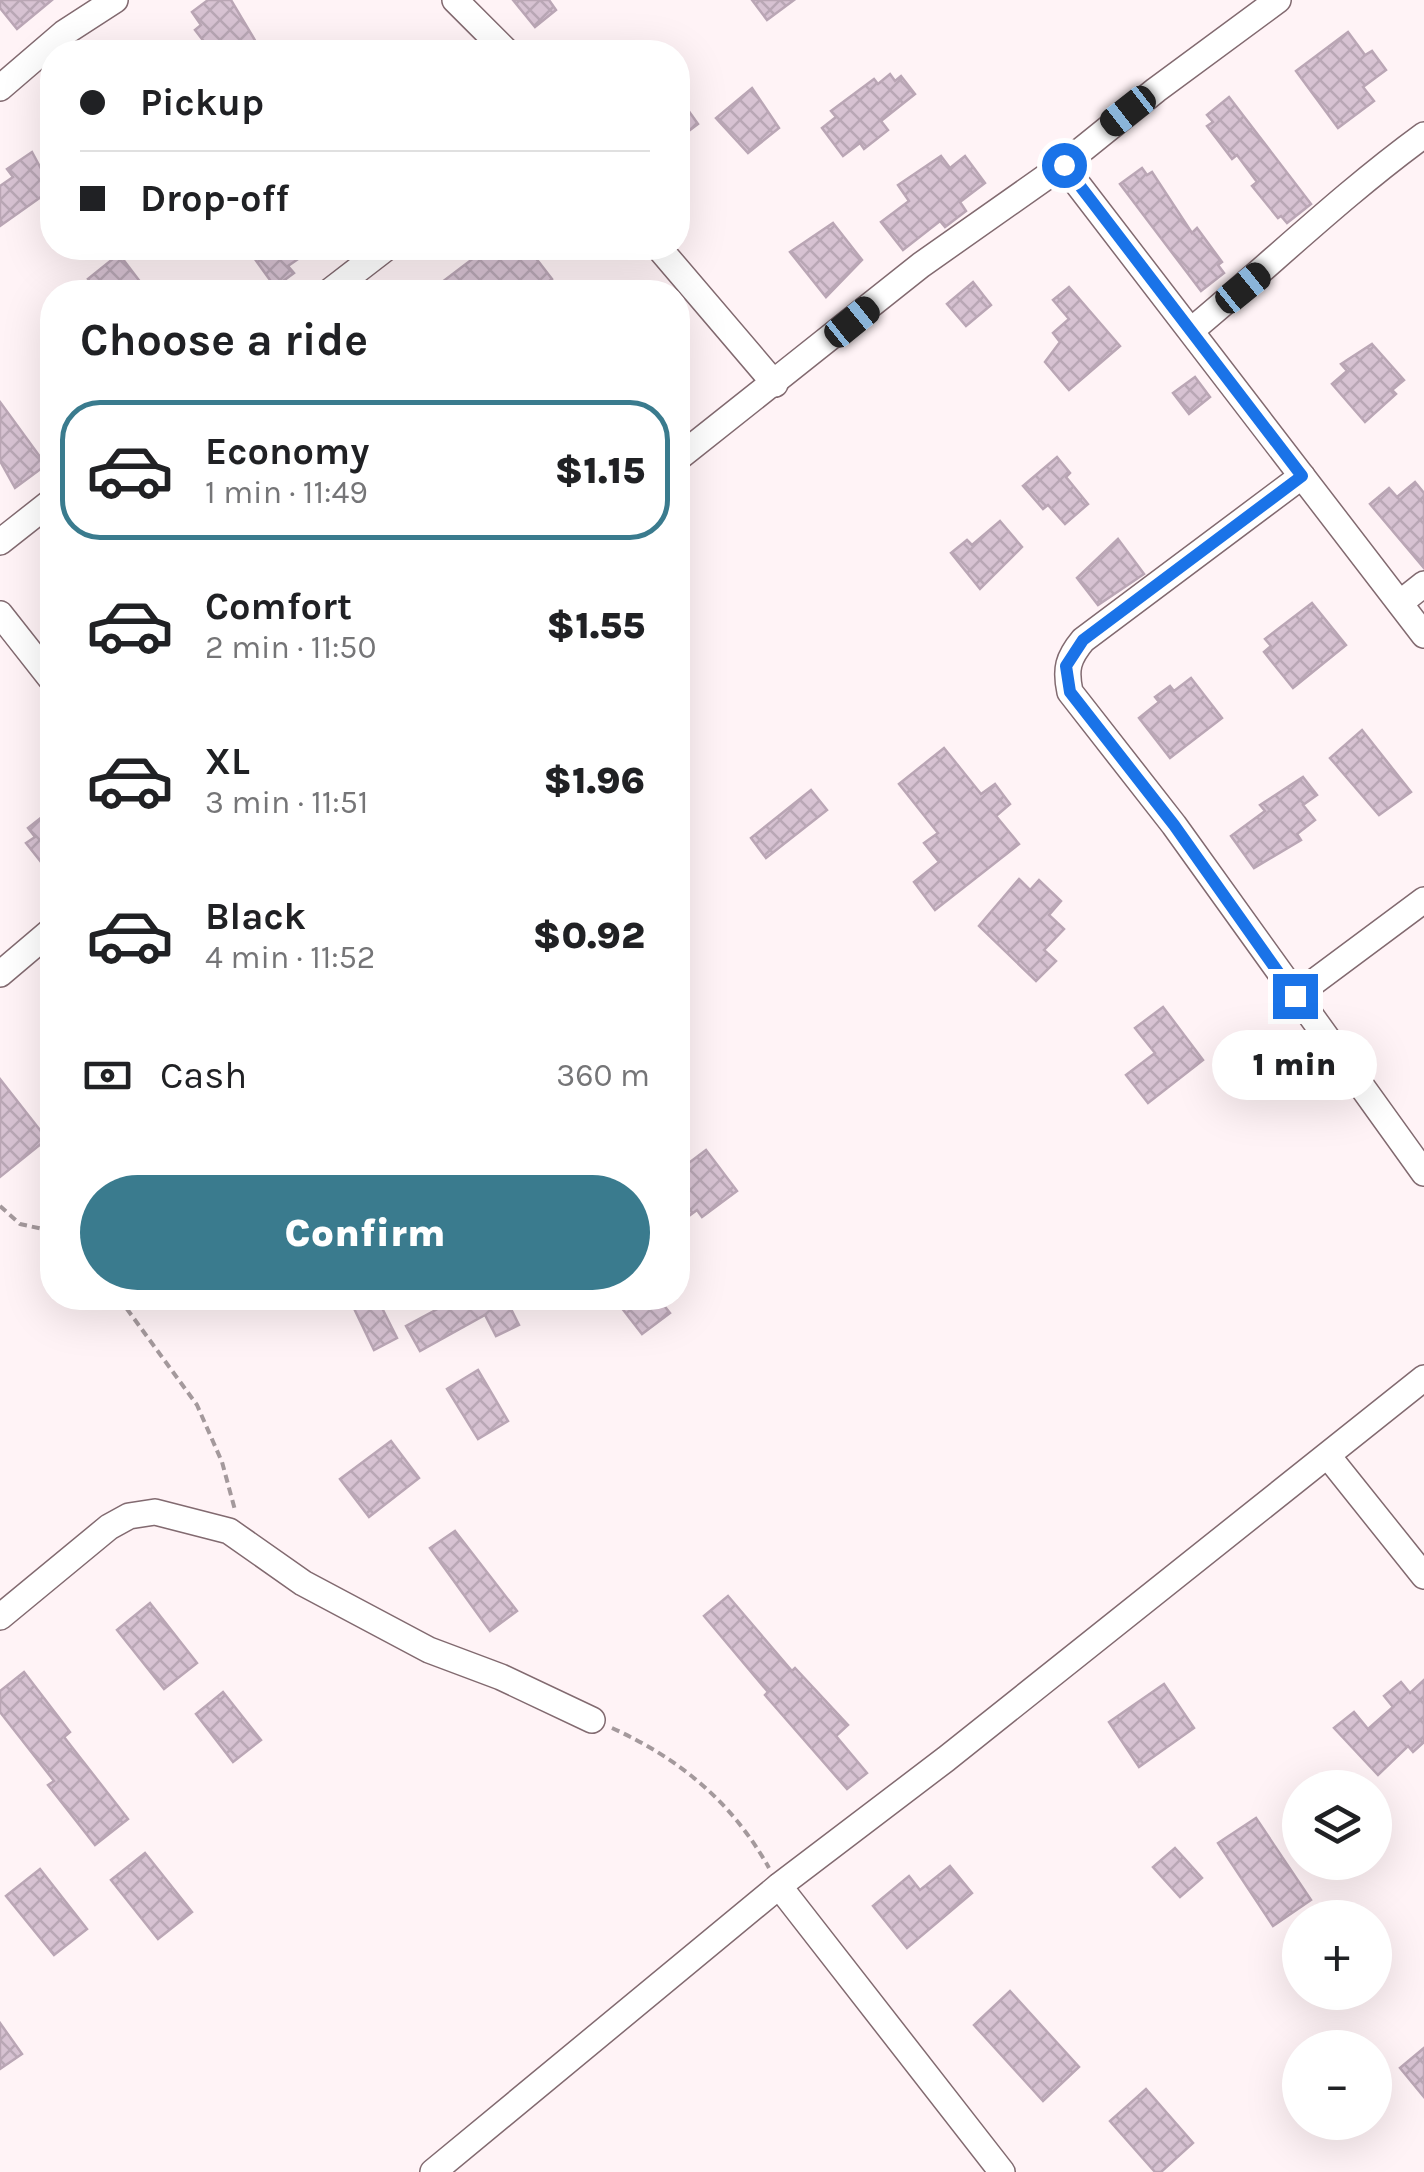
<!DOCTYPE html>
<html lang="en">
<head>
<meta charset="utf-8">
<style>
	body { margin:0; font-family:Karla,sans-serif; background:#f6f6f6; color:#202124; height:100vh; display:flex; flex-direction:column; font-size:38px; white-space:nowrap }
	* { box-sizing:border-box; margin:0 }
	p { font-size:32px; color:#757577 }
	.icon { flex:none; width:55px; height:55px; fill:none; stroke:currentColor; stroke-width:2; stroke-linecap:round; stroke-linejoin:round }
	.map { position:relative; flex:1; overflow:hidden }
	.panel { position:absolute; left:40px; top:280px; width:650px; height:1030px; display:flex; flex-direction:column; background:#fff; border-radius:40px; box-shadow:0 10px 40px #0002 }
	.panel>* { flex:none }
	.top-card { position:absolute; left:40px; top:40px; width:650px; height:220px; border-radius:40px; box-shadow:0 10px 40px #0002; display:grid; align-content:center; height:220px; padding:0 40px; background:#fff }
	.controls { position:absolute; left:1282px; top:1770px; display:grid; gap:20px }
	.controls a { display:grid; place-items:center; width:110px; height:110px; border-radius:50%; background:#fff; box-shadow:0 10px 40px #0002; font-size:50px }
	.end { position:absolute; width:45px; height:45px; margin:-22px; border:12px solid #1a73e8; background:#fff; box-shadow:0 0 0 5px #fff }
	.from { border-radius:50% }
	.bubble { position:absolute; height:70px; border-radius:35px; background:#fff; box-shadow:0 10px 40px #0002; font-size:32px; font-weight:800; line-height:70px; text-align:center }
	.car { position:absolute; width:30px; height:60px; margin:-30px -15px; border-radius:12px; box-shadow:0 0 8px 2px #0007; background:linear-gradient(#222 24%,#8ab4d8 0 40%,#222 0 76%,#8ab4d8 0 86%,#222 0) }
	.top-card b { display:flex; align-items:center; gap:35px; height:95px; font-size:38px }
	.top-card b+b { border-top:2px solid #e0e0e0 }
	.top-card i { width:25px; height:25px; background:#202124 }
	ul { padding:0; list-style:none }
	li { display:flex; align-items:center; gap:30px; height:140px; margin:0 20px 15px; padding:0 20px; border:5px solid transparent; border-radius:40px }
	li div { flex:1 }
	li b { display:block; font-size:38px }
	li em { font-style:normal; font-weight:800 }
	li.active { border-color:#3a7b8e }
	li>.icon { width:90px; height:90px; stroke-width:1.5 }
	h2 { padding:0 40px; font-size:45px; line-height:120px }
	.pay { display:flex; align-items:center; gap:25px; height:110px; padding:0 40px; font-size:38px }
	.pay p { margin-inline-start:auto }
	.cta { display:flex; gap:20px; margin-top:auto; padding:20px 40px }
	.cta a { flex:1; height:115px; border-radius:60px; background:#3a7b8e; color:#fff; font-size:40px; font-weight:800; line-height:115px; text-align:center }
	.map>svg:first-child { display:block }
	.building { fill:url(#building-cross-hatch); stroke:#baa6b5; stroke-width:2.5 }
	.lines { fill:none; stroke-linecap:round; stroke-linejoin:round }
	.street-casing { stroke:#826a70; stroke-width:28 }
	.path { stroke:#a4999c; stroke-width:4; stroke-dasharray:8 5; stroke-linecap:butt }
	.street { stroke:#fff; stroke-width:25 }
	.route { stroke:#1a73e8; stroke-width:12 }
</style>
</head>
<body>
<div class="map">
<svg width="1424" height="2172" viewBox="0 0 1424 2172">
	<defs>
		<pattern id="building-cross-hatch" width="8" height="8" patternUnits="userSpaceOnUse" patternTransform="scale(2.5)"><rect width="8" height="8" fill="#d7c2d2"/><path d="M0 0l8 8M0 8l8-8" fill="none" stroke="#b9a7b5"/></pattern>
	</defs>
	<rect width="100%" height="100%" fill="#fff3f6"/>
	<!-- building -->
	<g class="building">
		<path d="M0,0H52L17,29L0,8Z"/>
		<path d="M208,0H231L262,52H212L195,30L201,25L192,12Z"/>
		<path d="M513,0H549L556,10L535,27Z"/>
		<path d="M752,0H794L767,20Z"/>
		<path d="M1348,32L1365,55L1372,51L1386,70L1363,87L1374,101L1338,128L1296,71Z"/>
		<path d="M890,74L895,81L901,76L915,94L881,121L888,130L864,149L860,143L843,156L822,128L836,117L831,111L874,79L878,84Z"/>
		<path d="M752,88L779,128L748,153L716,118Z"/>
		<path d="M678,96L698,124L678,139Z"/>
		<path d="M1229,97L1311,204L1287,223L1281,216L1278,218L1252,186L1257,182L1237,155L1232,159L1207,126L1213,122L1207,115Z"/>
		<path d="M32,152L52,189L0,226V186L13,177L7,169Z"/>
		<path d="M941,156L950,168L965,156L985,183L960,202L966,211L945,227L940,221L903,250L881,222L909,201L898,185Z"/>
		<path d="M1142,168L1147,175L1152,172L1192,233L1197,228L1222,262L1218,265L1224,273L1201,291L1120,184Z"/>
		<path d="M833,223L862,260L826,297L790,252Z"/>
		<path d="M247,248H314L288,266L294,273L275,287Z"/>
		<path d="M487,248H528L552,279L534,292H429Z"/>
		<path d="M119,254L138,279L148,292H99L88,279Z"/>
		<path d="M973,282L991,305L966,326L947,304Z"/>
		<path d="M1069,287L1120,346L1069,390L1045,362L1060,342L1053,333L1069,319L1053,300Z"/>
		<path d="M1372,344L1404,380L1392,390L1396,394L1365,422L1332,384L1347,371L1341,364Z"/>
		<path d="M1195,377L1210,397L1189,414L1173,393Z"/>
		<path d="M0,402L46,465L15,488L0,461Z"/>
		<path d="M1057,457L1070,473L1066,477L1088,504L1065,524L1048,505L1043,509L1023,486Z"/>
		<path d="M1415,482L1424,493V568L1370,504L1389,488L1397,497Z"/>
		<path d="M1000,521L1022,547L980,589L951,553L967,540L972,545Z"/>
		<path d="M1118,539L1144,574L1098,605L1077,578Z"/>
		<path d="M1312,603L1346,645L1293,688L1264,652L1271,646L1265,639Z"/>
		<path d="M1191,678L1222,718L1170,758L1139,718L1159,702L1155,697L1170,686L1174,691Z"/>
		<path d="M1362,730L1411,792L1379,815L1330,758Z"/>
		<path d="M944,748L981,794L995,784L1010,804L996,816L1019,844L935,910L914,882L939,862L924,843L938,833L899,784Z"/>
		<path d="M1303,777L1317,795L1303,805L1315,820L1297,834L1301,840L1254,868L1231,836L1265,811L1260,805Z"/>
		<path d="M811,790L827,810L766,858L751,838Z"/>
		<path d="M52,809V876L26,843L35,837L28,828Z"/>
		<path d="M1019,879L1030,890L1039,880L1061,901L1049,915L1064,929L1044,950L1056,961L1036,981L979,926Z"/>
		<path d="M1163,1007L1203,1060L1148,1103L1126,1075L1155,1053L1135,1028Z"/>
		<path d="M0,1079L47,1139L0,1177Z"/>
		<path d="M706,1150L737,1191L702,1217L697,1210L678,1224V1171Z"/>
		<path d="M349,1298H377L397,1338L374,1350Z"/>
		<path d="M458,1298H518L508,1303L519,1325L496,1336L485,1315L420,1351L406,1326Z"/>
		<path d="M614,1298H658L670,1313L642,1334Z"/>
		<path d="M478,1370L508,1421L478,1439L447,1389Z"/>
		<path d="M391,1441L419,1478L369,1517L340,1479Z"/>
		<path d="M455,1531L517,1611L490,1631L430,1548Z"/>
		<path d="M728,1596L792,1671L795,1668L848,1725L836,1736L867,1773L847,1789L765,1695L768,1692L704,1616Z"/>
		<path d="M150,1603L197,1663L164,1689L117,1630Z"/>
		<path d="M24,1672L70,1732L64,1737L128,1819L95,1845L48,1785L54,1781L0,1712V1691Z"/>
		<path d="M1424,1680V1742L1413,1752L1408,1746L1378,1775L1334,1728L1354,1712L1368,1729L1393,1707L1384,1696L1401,1682L1410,1693Z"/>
		<path d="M1164,1684L1194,1728L1139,1767L1109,1722Z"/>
		<path d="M223,1692L261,1740L233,1762L196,1714Z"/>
		<path d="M1256,1818L1311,1900L1273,1926L1218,1843Z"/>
		<path d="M1175,1848L1202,1878L1180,1897L1153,1867Z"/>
		<path d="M145,1853L192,1912L158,1939L111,1880Z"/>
		<path d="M950,1866L972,1893L907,1948L873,1906L909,1876L920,1890Z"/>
		<path d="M40,1869L87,1929L54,1955L6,1896Z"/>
		<path d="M1010,1991L1079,2067L1043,2101L974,2025Z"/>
		<path d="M0,2023L22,2054L0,2069Z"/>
		<path d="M1424,2048V2097L1400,2068Z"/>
		<path d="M1146,2089L1193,2143L1161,2172H1155L1110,2121Z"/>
	</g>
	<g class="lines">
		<!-- street casing -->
		<g class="street-casing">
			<g id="street">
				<path d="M455,0L507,52"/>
				<path d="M0,88L64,33L115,0"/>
				<path d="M1063,165L1424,635"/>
				<path d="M659,248L775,384"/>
				<path d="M329,292L386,248"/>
				<path d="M1193,329C1270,265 1343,194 1424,135"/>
				<path d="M678,458L921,265L1063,165L1156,90L1278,0"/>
				<path d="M1302,476L1083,640C1068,658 1065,669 1070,692L1174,825L1424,1173"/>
				<path d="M0,542L52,501"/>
				<path d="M1400,603L1424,584"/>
				<path d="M0,614L52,680"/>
				<path d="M0,974L52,930"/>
				<path d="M1295,996L1424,900"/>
				<path d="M1328,1456L1424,1576"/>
				<path d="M0,1617L109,1527L129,1516L155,1512L229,1531L303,1583L429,1650L501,1677L592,1720"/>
				<path d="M779,1886L1002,2172"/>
				<path d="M433,2172L779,1886L946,1759L1424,1378"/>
			</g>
		</g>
		<!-- path -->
		<g class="path">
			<path d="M0,1206L20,1224L52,1231"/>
			<path d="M119,1298L197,1405L222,1462L235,1510"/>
			<path d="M612,1728C680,1759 732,1802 769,1868"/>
		</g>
		<!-- street -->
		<use href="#street" class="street"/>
	</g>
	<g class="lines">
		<!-- route -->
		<path class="route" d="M1064,165L1302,476L1083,640L1066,666L1070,692L1174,825L1295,996"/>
	</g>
</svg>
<div class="controls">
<a><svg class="icon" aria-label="layers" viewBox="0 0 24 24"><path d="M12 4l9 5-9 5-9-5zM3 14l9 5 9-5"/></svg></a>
<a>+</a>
<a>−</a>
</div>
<i class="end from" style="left:1064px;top:165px"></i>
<i class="end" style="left:1295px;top:996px"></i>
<div class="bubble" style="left:1212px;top:1030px;width:165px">1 min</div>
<i class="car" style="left:1128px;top:111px;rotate:232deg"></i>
<i class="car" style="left:1243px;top:288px;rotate:51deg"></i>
<i class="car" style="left:852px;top:322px;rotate:51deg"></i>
<div class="top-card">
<b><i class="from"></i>Pickup</b>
<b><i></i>Drop-off</b>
</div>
<section class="panel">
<h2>Choose a ride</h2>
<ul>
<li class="active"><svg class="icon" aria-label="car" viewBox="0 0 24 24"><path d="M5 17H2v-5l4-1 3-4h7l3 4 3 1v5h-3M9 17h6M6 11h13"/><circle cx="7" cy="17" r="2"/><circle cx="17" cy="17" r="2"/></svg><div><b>Economy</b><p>1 min · 11:49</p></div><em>$1.15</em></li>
<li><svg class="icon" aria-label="car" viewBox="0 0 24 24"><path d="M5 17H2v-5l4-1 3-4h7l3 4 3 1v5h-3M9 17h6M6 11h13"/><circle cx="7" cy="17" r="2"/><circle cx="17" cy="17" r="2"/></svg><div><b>Comfort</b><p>2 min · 11:50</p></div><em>$1.55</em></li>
<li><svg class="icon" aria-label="car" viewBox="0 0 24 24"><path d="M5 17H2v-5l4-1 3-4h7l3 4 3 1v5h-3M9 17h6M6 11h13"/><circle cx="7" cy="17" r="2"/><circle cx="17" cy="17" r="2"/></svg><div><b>XL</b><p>3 min · 11:51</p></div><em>$1.96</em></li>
<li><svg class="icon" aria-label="car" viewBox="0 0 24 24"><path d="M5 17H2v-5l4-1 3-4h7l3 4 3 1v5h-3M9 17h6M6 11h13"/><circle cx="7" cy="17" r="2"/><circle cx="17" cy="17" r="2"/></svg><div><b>Black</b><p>4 min · 11:52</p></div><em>$0.92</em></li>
</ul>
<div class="pay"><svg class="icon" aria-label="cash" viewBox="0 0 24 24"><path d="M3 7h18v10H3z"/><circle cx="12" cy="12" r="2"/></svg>Cash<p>360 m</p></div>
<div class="cta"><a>Confirm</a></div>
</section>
</div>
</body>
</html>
